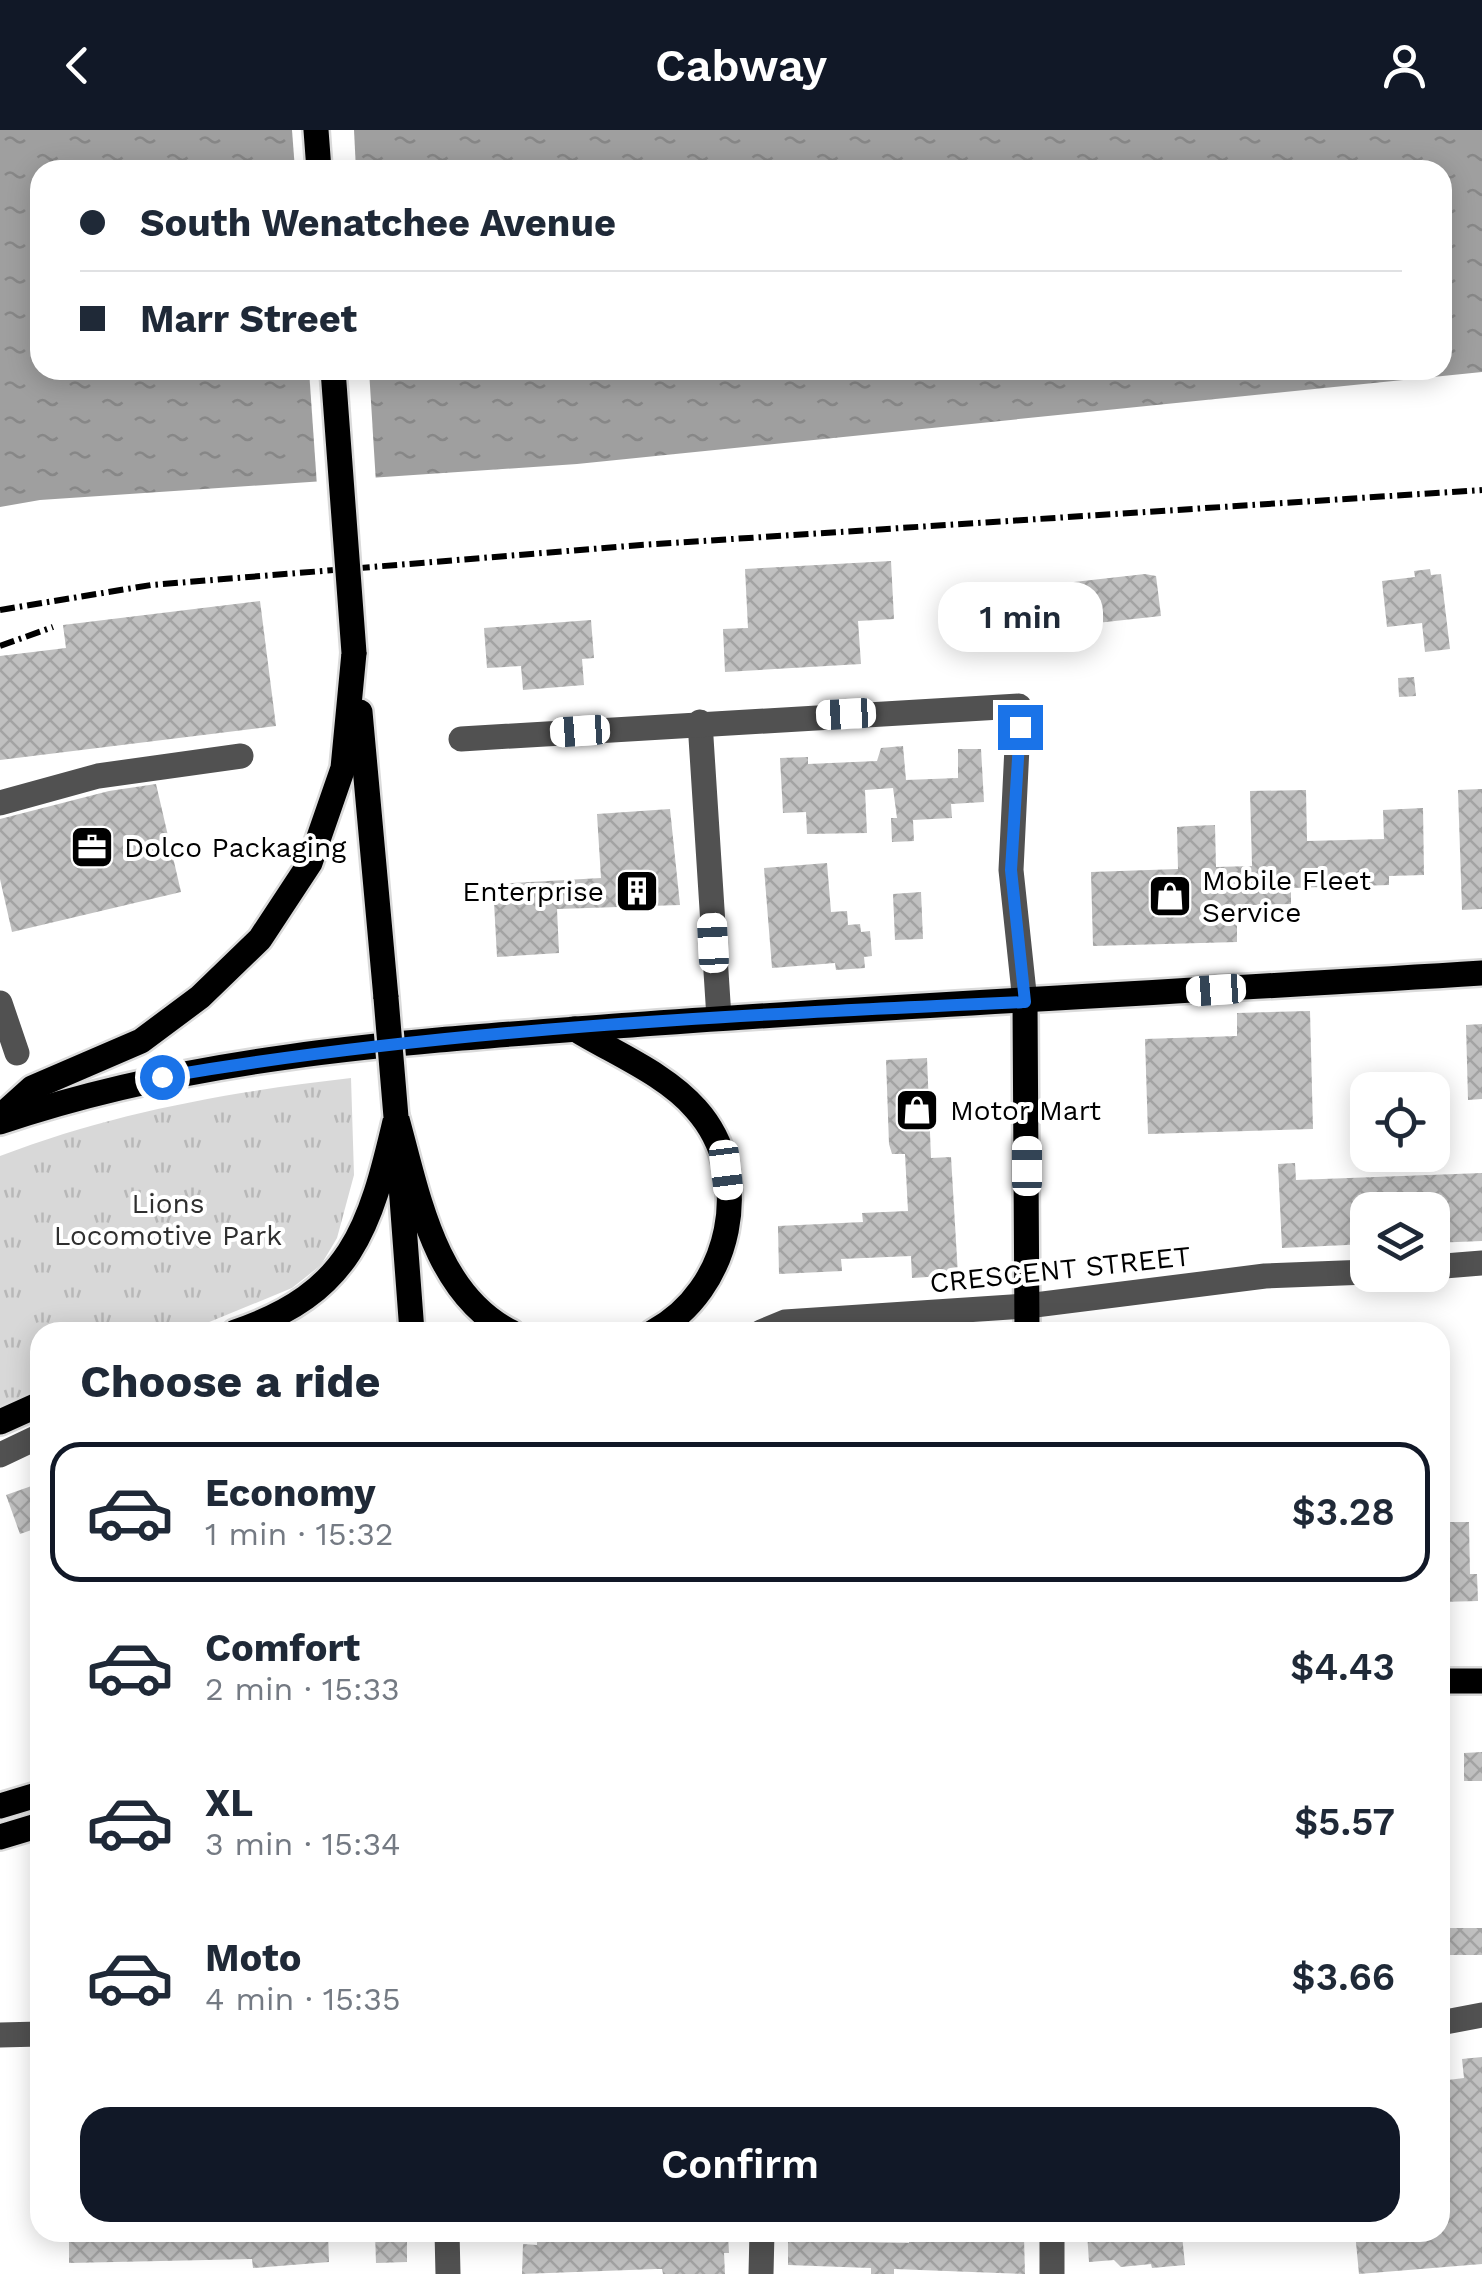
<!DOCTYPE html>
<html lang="en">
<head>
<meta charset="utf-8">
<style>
	body { margin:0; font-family:"Work Sans",sans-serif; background:#f6f6f7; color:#1f2937; height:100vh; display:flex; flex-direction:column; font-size:38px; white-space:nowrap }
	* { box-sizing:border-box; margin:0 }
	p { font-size:32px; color:#747a83 }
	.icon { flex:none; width:55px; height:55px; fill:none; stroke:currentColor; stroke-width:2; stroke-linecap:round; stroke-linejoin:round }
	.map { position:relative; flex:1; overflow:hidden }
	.drawer { position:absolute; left:30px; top:1192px; width:1420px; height:920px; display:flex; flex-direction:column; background:#fff; border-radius:30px; box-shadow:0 5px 25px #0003 }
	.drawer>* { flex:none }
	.banner { position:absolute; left:30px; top:30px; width:1422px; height:220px; border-radius:30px; box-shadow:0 5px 25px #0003; display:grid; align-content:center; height:220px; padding:0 50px; background:#fff }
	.controls { position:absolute; left:1350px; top:942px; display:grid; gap:20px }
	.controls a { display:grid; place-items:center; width:100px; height:100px; border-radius:20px; background:#fff; box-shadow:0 5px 25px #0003; font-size:50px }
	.end { position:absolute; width:45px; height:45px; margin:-22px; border:12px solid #1a73e8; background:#fff; box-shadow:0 0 0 5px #fff }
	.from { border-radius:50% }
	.bubble { position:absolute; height:70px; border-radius:30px; background:#fff; box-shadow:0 5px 25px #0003; font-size:32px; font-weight:600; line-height:70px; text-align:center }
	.car { position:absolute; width:30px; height:60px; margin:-30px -15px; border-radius:12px; box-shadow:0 0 8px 2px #0007; background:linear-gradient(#fff 24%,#345 0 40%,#fff 0 76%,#345 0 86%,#fff 0) }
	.banner b { display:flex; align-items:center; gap:35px; height:95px; font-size:38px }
	.banner b+b { border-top:2px solid #e0e1e3 }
	.banner i { width:25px; height:25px; background:#1f2937 }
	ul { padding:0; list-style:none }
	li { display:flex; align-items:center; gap:30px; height:140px; margin:0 20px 15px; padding:0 30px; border:5px solid transparent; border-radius:30px }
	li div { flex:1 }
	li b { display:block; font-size:38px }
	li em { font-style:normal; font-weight:600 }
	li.on { border-color:#111827 }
	li>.icon { width:90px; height:90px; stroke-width:1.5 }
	h2 { padding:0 50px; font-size:45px; line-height:120px }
	.primary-button { display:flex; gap:20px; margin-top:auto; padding:20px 50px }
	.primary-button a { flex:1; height:115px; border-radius:30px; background:#111827; color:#fff; font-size:40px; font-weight:600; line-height:115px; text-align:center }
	header { display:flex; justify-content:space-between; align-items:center; height:130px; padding:0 50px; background:#111827; color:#fff; font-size:45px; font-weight:600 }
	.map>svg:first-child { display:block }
	.park { fill:url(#park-tufts) }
	.water { fill:url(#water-ripples); fill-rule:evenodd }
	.pier { fill:#fff }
	.building { fill:url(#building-cross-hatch) }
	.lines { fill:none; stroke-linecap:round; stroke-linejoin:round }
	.major-casing { stroke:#dbdbdb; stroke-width:30 }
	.minor { stroke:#515151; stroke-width:25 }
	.major { stroke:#000; stroke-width:25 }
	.rail { stroke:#000; stroke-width:6; stroke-dasharray:15 5 2.5 5; stroke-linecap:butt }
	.major-bridge-casing { stroke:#dbdbdb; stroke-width:30; stroke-linecap:butt }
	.major-bridge { stroke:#000; stroke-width:25 }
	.route { stroke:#1a73e8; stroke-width:12 }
	.labels { text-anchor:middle; stroke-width:8; stroke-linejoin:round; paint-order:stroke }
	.poi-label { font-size:28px; fill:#000; stroke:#fff; text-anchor:start }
	.park-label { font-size:28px; fill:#2f2f2f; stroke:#fff }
	.street-label { font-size:28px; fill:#000; stroke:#fff }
</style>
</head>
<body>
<header><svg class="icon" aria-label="back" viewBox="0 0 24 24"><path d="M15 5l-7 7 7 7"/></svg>Cabway<svg class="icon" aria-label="person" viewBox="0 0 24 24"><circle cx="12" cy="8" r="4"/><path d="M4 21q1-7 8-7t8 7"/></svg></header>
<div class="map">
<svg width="1482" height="2144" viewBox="0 0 1482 2144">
	<defs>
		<pattern id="park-tufts" width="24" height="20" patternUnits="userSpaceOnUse" patternTransform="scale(2.5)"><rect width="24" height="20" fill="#d8d8d8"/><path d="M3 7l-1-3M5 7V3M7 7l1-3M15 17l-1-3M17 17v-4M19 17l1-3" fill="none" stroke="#b8b8b8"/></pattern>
		<pattern id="water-ripples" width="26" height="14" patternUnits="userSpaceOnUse" patternTransform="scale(2.5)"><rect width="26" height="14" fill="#9f9f9f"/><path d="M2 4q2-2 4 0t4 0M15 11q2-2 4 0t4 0" fill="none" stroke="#878787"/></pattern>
		<pattern id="building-cross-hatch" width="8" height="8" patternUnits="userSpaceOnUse" patternTransform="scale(2.5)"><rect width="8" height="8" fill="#c0c0c0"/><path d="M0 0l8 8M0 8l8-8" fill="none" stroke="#a3a3a3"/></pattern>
	</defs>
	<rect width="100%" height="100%" fill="#fff"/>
	<!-- park -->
	<path class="park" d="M351,948L354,1045L337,1108L321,1135L292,1158L185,1202H40V1258L0,1277V1026C115,982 229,962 351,948Z"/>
	<!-- water -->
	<path class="water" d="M0,0H1482V242L577,334L40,370L0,377ZM40,40H1442V240H40Z"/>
	<!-- pier -->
	<g class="pier">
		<path d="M292,0H354L356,40H295Z"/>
		<path d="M309,240H369L376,353L317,356Z"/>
	</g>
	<!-- building -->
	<g class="building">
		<path d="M891,431L894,489L858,491L861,534L725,542L723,499L748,498L745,439Z"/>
		<path d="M1430,439L1431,445L1441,444L1450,519L1425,522L1422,493L1387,497L1382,451L1415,447L1414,441Z"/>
		<path d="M1145,444L1156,446L1161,486L1078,495L1076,482H1068L1065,453Z"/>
		<path d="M260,471L276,596L0,630V526L66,518L63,495Z"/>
		<path d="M591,490L594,528L582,529L584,555L523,560L521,536L487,538L484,498Z"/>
		<path d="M1414,547L1416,566L1399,567L1398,548Z"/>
		<path d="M903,616L906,650L958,648V619H981L984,672L951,674L952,688L913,690L914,711L892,712L891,688H897L893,658L865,660L867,703L807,704L806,682L783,683L780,628L808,627V634L877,631L881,618Z"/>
		<path d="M156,654L181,762L12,802L0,749V689L109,661Z"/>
		<path d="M1482,659V779L1462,780L1458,660Z"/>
		<path d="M1306,660L1307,711L1384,709L1383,680L1423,678L1424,745L1389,746V755L1291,758V774L1253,775V781H1237V812L1093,816L1091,742L1178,739L1177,697L1190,696L1215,695L1216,737L1252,736L1250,661Z"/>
		<path d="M670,679L680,775L557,779L559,823L497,827L493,754L601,748L597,684Z"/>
		<path d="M827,733L831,782L847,781L848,795L860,794L861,802L870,801L872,826L864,827L865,838L836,840L835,833L772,838L764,738Z"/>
		<path d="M921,762L923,809L895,810L893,764Z"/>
		<path d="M1310,881L1313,999L1148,1004L1145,909L1237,906V883Z"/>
		<path d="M1482,894V969L1468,970L1466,895Z"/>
		<path d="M927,928L931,1028L951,1027L958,1145L912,1148L911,1126L841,1129L842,1141L779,1144L778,1096L863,1092L862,1083L908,1081L905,1024H892L889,1014L886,930Z"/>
		<path d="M1295,1033L1296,1050L1482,1043V1111L1432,1113V1080H1368V1114L1282,1118L1278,1034Z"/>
		<path d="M40,1353V1397L20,1404L6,1365Z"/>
		<path d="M1448,1392H1469L1470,1444H1477L1478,1471L1440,1472V1444H1449Z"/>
		<path d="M1482,1622V1651H1464V1623Z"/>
		<rect x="1440" y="1798" width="42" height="27"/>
		<path d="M1482,1927V2134L1359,2144L1355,2102H1440V1951L1464,1948L1462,1929Z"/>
		<path d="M116,2102H328L329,2132L253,2138L252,2129L69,2133V2108L116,2106Z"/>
		<path d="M375,2102H407V2132L376,2133Z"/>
		<path d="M565,2102H644V2108L728,2104L729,2123H724L725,2144H663L662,2139H656L522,2144L523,2114L537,2115V2105Z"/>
		<path d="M788,2102H861V2112L909,2113V2102H941V2109L1024,2108L1025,2144L894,2139V2144H871V2138L788,2135Z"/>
		<path d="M1087,2102H1110V2107L1182,2105L1185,2135L1152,2138L1151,2134L1121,2137L1114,2130L1089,2132Z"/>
	</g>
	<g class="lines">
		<!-- major casing -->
		<g class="major-casing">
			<g id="major">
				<path d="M316,0L319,40"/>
				<path d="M360,582L386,868"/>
				<path d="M1025,872L1027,1202"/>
				<path d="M575,899C614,923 666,944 696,979C756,1046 731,1161 653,1202"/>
				<path d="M1,986L32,958L141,911L200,867L260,809L310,733L343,638L354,523"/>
				<path d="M397,989C418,1064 434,1163 511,1202"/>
				<path d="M0,992C203,923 419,911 631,895C915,874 1199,861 1482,843"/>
				<path d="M400,1042L412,1202"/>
				<path d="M235,1202C351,1163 370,1099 396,987"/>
				<path d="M0,1292L40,1274"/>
				<path d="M1440,1551H1482"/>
				<path d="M0,1676L40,1664"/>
				<path d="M0,1707L40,1695"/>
			</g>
		</g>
		<!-- minor -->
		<g class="minor">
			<path d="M700,592L719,888"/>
			<path d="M461,609L1019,576L1011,740L1025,872"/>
			<path d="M0,673L98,646L241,626"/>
			<path d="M0,873L17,923"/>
			<path d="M1432,1137L1482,1133"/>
			<path d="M761,1202L785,1192L1027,1176L1265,1146L1368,1142"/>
			<path d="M0,1325L40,1306"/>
			<path d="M1440,1893L1482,1885"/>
			<path d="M0,1905L40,1904"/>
			<path d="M447,2102L448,2144"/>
			<path d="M761,2144L762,2102"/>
			<path d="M1052,2144V2102"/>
		</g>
		<!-- major -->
		<use href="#major" class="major"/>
		<!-- rail -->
		<g class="rail">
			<path d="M0,480L151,455L641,415L1482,360"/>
			<path d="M0,516L53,497"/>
		</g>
		<!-- major-bridge casing -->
		<g class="major-bridge-casing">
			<g id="major-bridge">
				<path d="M333,240L354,523"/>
				<path d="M386,868L396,987"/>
			</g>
		</g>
		<!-- major-bridge -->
		<use href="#major-bridge" class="major-bridge"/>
	</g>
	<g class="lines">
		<!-- route -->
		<path class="route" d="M162,947C446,898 737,885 1025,872L1011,740L1020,597"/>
	</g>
	<!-- icons -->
	<defs>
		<g id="office-square" transform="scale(2.25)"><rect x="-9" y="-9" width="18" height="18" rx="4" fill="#000" stroke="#fff"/><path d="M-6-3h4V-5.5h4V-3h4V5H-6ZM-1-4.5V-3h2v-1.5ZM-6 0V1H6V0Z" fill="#fff"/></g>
		<g id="building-square" transform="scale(2.25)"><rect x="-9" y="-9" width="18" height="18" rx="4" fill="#000" stroke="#fff"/><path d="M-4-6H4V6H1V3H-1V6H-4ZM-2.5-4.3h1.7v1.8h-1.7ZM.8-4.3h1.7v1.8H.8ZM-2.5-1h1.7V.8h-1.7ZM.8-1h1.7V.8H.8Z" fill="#fff"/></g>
		<g id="shop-square" transform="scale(2.25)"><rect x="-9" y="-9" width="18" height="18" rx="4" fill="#000" stroke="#fff"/><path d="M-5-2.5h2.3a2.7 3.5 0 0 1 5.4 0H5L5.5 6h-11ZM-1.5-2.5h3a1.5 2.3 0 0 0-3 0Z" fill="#fff"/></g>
	</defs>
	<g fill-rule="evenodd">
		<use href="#office-square" x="92" y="717"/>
		<use href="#building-square" x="637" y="761"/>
		<use href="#shop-square" x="1170" y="766"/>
		<use href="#shop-square" x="917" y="980"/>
	</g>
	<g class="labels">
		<!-- poi labels -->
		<g class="poi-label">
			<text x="124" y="727">Dolco Packaging</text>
			<text x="1202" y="760">Mobile Fleet<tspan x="1202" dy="32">Service</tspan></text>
			<text x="604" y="771" text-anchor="end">Enterprise</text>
			<text x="950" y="990">Motor Mart</text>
		</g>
		<!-- park labels -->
		<g class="park-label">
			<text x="168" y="1083">Lions<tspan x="168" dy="32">Locomotive Park</tspan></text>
		</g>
		<!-- street labels -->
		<g class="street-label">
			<text transform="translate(1060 1139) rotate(-6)" y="10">CRESCENT STREET</text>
		</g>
	</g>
</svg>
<div class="controls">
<a><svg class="icon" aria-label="locate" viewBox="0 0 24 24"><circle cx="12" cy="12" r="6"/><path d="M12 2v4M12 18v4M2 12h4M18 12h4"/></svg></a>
<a><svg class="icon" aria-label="layers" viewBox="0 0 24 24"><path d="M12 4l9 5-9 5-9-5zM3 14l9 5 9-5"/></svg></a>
</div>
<i class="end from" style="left:162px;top:947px"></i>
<i class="end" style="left:1020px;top:597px"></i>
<div class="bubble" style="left:938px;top:452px;width:165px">1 min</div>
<i class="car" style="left:846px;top:584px;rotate:267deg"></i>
<i class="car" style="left:580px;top:601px;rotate:266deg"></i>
<i class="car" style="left:713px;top:813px;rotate:357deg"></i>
<i class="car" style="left:1216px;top:860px;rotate:266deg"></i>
<i class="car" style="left:1027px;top:1036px;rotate:0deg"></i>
<i class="car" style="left:726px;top:1040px;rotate:173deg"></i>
<div class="banner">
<b><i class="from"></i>South Wenatchee Avenue</b>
<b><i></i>Marr Street</b>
</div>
<section class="drawer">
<h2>Choose a ride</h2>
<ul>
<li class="on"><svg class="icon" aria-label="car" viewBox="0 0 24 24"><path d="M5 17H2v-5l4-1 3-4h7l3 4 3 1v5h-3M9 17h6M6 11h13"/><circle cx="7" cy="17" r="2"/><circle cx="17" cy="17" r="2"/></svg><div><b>Economy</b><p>1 min · 15:32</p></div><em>$3.28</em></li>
<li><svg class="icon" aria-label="car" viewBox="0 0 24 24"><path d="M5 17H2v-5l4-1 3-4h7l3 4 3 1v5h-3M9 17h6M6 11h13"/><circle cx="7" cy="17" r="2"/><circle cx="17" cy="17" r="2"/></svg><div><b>Comfort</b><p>2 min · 15:33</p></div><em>$4.43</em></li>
<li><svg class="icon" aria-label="car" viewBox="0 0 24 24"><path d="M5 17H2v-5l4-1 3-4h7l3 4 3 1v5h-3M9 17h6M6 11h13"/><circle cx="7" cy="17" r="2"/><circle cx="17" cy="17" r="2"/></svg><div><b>XL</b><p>3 min · 15:34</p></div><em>$5.57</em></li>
<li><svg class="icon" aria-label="car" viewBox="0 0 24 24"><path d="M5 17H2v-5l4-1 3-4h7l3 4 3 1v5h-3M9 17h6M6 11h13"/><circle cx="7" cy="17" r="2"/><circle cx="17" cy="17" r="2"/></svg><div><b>Moto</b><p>4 min · 15:35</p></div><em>$3.66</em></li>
</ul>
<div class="primary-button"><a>Confirm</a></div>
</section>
</div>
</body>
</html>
